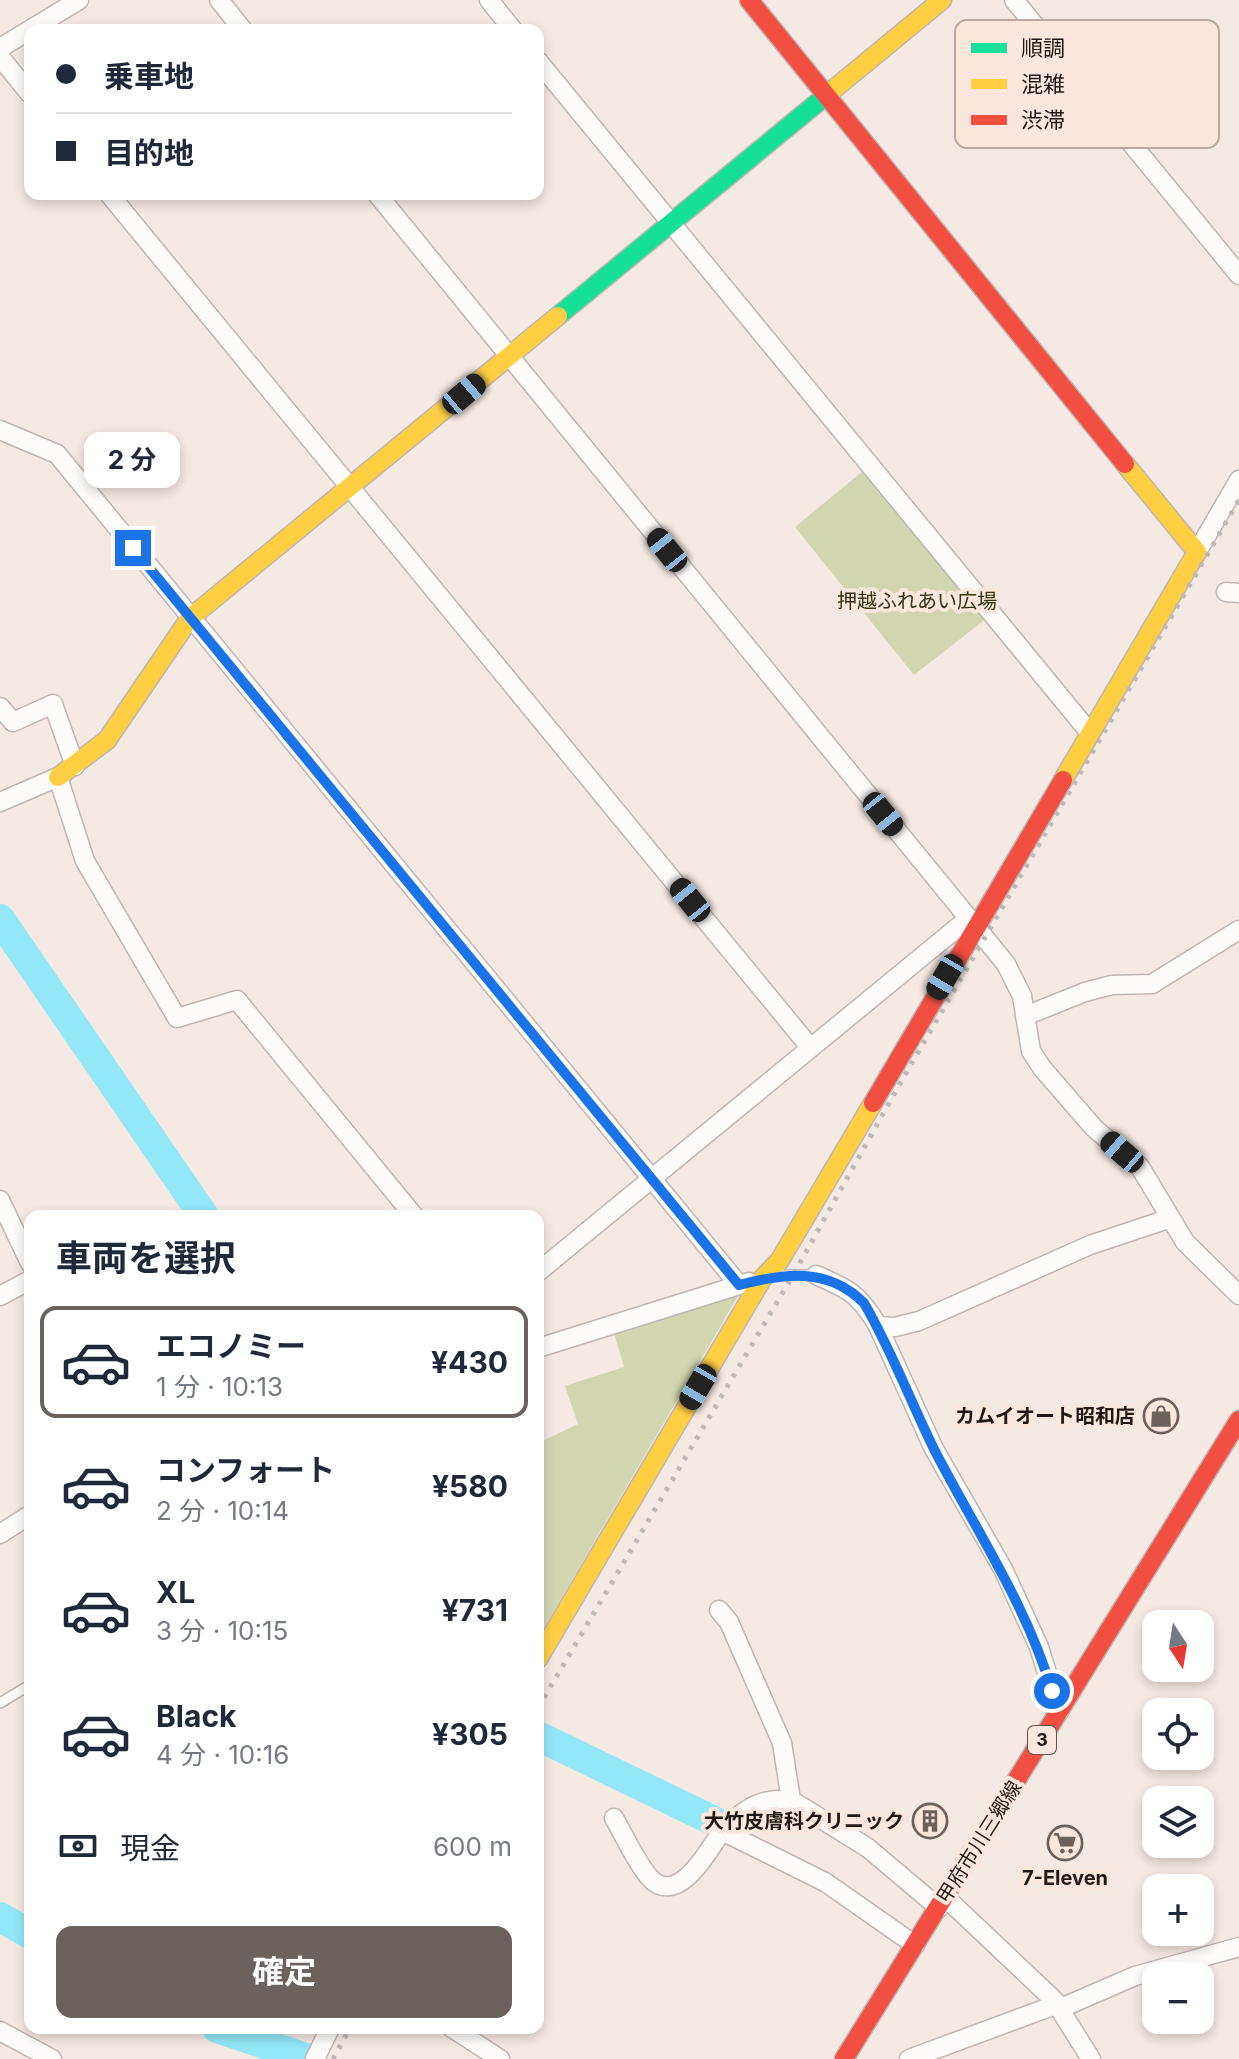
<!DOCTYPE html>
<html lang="ja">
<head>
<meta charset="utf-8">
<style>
	body { margin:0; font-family:Inter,"Noto Sans JP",sans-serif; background:#f2f2f3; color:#1f2937; height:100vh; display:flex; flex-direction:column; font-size:30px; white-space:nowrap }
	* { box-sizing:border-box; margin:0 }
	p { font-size:26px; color:#747a83 }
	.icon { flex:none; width:44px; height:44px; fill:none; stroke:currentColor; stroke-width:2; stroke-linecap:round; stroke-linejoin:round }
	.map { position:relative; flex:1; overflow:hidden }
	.panel { position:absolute; left:24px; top:1210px; width:520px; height:824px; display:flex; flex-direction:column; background:#fff; border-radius:16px; box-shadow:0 4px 12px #0003 }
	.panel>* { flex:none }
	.guide { position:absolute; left:24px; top:24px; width:520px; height:176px; border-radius:16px; box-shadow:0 4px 12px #0003; display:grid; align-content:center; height:176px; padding:0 32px; background:#fff }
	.needle { width:52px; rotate:168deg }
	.tools { position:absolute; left:1142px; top:1610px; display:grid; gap:16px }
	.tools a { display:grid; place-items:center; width:72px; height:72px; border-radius:16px; background:#fff; box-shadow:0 4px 12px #0003; font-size:40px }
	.end { position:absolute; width:36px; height:36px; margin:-18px; border:10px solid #1a73e8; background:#fff; box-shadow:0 0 0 4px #fff }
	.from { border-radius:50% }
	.bubble { position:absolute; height:56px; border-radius:16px; background:#fff; box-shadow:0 4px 12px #0003; font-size:26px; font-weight:700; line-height:56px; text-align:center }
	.car { position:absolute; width:24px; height:48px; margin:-24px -12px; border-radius:10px; box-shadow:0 0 6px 2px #0007; background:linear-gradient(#222 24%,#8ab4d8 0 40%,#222 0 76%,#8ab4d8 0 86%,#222 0) }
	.guide b { display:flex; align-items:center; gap:28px; height:76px; font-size:30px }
	.guide b+b { border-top:2px solid #e0e1e3 }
	.guide i { width:20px; height:20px; background:#1f2937 }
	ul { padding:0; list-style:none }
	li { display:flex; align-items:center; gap:24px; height:112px; margin:0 16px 12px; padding:0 16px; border:4px solid transparent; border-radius:16px }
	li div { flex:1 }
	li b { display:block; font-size:30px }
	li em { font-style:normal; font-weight:700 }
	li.selected { border-color:#6b615d }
	li>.icon { width:72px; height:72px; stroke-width:1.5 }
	h2 { padding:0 32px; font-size:36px; line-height:96px }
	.pay { display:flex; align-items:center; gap:20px; height:88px; padding:0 32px; font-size:30px }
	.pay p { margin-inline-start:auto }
	.button { display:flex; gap:16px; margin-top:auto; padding:16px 32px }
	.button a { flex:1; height:92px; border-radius:16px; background:#6b615d; color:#fff; font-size:32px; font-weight:700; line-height:92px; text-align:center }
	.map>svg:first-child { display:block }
	.green { fill:#d1d5b0 }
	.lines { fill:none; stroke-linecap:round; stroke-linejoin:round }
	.river { stroke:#93e7f7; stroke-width:30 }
	.lane-casing { stroke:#bfb5b1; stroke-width:12 }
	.street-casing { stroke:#bfb5b1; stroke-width:21 }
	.fast-casing { stroke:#bfb5b1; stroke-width:21 }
	.slow-casing { stroke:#bfb5b1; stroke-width:21 }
	.jam-casing { stroke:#bfb5b1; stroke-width:21 }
	.lane { stroke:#fefcfb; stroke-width:9 }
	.street { stroke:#fefcfb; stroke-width:18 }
	.fast { stroke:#16e098; stroke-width:18 }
	.slow { stroke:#ffcf43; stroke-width:18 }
	.jam { stroke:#f24e42; stroke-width:18 }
	.rail { stroke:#bcb9b8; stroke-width:5; stroke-dasharray:4 8; stroke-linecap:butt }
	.route { stroke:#1a73e8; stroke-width:10 }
	.labels { text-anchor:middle; stroke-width:8; stroke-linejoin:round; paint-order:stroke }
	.shield { fill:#fde6dc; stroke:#625651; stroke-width:2 }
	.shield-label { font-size:18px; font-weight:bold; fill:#201815 }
	.park-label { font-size:20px; fill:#2e3612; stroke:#fde6dc }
	.poi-label { font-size:20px; font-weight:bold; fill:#201815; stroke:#fde6dc; text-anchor:end }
	.street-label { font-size:20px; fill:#201815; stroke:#fde6dc }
	.key { fill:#fde6dc; stroke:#bba8a0; stroke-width:2 }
	.key-label { font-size:22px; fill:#201815 }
</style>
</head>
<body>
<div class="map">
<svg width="1239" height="2059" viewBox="0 0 1239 2059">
	<rect width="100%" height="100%" fill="#f5e9e4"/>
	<!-- green -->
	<g class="green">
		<path d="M869,466L992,614L914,675L795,527Z"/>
		<path d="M738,1296L538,1638V1443L578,1424L565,1386L624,1367L614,1333Z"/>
	</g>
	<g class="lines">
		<!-- river -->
		<g class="river">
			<path d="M0,919L204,1216"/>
			<path d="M538,1736L714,1821"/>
			<path d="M0,1917L30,1934"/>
			<path d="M217,2028L309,2059"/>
		</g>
		<!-- lane casing -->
		<g class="lane-casing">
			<g id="lane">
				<path d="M776,1275H816"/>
				<path d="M0,1703L30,1685"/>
			</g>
		</g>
		<!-- street casing -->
		<g class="street-casing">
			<g id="street">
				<path d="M219,0L243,30"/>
				<path d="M489,0L513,30"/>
				<path d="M1014,0L1239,275"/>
				<path d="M0,48L79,0"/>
				<path d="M0,57L30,94"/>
				<path d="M538,61L1090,733"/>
				<path d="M109,194L809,1046"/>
				<path d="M377,194L1006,964L1022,996L1031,1051L1042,1068L1094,1128L1140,1167L1185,1242L1239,1295"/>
				<path d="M0,430L57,454L739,1285"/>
				<path d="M1197,552L1239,480"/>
				<path d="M1226,592L1239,593"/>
				<path d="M0,707L13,722L53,704L75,766"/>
				<path d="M0,802L58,777L85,861L177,1018L237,1000L414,1216"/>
				<path d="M1025,1016L1085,992L1112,985L1152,984L1239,930"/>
				<path d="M0,1200L30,1263"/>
				<path d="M538,1272L969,918"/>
				<path d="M816,1275C849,1289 859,1294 878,1326L895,1327L919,1321L1090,1245L1168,1219"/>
				<path d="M0,1296L30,1280"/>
				<path d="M878,1326L934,1449L1003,1569L1039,1647L1059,1712"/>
				<path d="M538,1348L749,1282"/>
				<path d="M0,1534L28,1516"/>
				<path d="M719,1610L729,1622L782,1743L791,1800L868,1848L939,1908"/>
				<path d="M614,1818C625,1837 635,1860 649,1877C677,1909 709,1850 721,1832C726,1825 737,1817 744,1812C759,1801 773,1799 791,1800"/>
				<path d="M722,1831L825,1882L915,1945"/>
				<path d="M945,1897L1054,2000L1091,2059"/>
				<path d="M1061,2008L1135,1976L1239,1947"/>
				<path d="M452,2028L500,2059"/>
				<path d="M0,2031L52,2059"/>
				<path d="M315,2059L330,2028"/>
				<path d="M909,2059L1058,2004"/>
			</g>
		</g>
		<!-- fast casing -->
		<g class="fast-casing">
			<path id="fast" d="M558,316L834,89"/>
		</g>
		<!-- slow casing -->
		<g class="slow-casing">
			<g id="slow">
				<path d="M834,89L942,0"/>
				<path d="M58,777L107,740L190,618L558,316"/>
				<path d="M1063,780L1197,552L1125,464"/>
				<path d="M538,1659L762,1279L780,1260L873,1103"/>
			</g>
		</g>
		<!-- jam casing -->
		<g class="jam-casing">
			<g id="jam">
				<path d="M749,0L1125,464"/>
				<path d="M873,1103L1063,780"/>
				<path d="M844,2059L1239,1420"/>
			</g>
		</g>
		<!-- lane -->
		<use href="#lane" class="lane"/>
		<!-- street -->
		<use href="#street" class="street"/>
		<!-- fast -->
		<use href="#fast" class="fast"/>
		<!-- slow -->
		<use href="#slow" class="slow"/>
		<!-- jam -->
		<use href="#jam" class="jam"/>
		<!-- rail -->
		<g class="rail">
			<path d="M538,1708L793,1275L902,1080L1239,500"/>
			<path d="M333,2059L350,2028"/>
		</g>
	</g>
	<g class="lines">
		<!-- route -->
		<path class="route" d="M133,548L739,1285C785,1273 828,1267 864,1303C892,1351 911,1403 936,1453C977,1532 1026,1604 1052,1691"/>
	</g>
	<!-- icons -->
	<defs>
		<g id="shop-ring" transform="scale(1.8)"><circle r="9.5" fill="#fde6dc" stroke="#6b615d" stroke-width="1.5"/><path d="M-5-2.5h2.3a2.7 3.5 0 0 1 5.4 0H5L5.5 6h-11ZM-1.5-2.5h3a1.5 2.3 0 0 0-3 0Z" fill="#6b615d"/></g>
		<g id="building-ring" transform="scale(1.8)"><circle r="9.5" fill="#fde6dc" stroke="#6b615d" stroke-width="1.5"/><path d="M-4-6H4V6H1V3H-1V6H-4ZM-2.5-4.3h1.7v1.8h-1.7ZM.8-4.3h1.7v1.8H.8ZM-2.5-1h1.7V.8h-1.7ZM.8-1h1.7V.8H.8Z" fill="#6b615d"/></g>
		<g id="supermarket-ring" transform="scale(1.8)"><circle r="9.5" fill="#fde6dc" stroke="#6b615d" stroke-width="1.5"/><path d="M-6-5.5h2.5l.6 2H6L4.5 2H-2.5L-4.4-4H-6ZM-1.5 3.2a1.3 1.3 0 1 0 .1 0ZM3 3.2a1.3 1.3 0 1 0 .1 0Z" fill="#6b615d"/></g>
	</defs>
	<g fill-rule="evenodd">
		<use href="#shop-ring" x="1161" y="1416"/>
		<use href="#building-ring" x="930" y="1821"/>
		<use href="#supermarket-ring" x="1065" y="1843"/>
	</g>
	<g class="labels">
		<!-- shield labels -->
		<rect class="shield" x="1028" y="1726" width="28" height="28" rx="6"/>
		<g class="shield-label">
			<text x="1042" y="1746">3</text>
		</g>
		<!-- park labels -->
		<g class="park-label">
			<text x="917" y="608">押越ふれあい広場</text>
		</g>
		<!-- poi labels -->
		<g class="poi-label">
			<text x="1135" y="1423">カムイオート昭和店</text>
			<text x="904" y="1828">大竹皮膚科クリニック</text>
			<text x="1065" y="1885" text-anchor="middle">7-Eleven</text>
		</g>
		<!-- street labels -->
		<g class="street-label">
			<text transform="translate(979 1842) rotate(-58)" y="7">甲府市川三郷線</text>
		</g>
	</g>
	<!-- legend -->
	<rect x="955" y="20" width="264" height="128" rx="12" class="key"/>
	<rect x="971" y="43" width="36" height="10" fill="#16e098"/>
	<rect x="971" y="79" width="36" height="10" fill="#ffcf43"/>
	<rect x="971" y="115" width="36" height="10" fill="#f24e42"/>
	<g class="key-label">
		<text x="1021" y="56">順調</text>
		<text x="1021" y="92">混雑</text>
		<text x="1021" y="128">渋滞</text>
	</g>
</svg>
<div class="tools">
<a><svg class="needle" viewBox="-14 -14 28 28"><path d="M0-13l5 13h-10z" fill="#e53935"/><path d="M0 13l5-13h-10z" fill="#747a83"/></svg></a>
<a><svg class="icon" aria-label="locate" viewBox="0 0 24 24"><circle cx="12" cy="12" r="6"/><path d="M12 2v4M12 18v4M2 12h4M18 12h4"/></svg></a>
<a><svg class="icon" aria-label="layers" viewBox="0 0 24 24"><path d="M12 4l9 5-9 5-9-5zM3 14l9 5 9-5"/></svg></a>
<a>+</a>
<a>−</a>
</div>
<i class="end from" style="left:1052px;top:1691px"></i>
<i class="end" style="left:133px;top:548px"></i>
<div class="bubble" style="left:84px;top:432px;width:96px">2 分</div>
<i class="car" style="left:464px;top:394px;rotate:50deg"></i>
<i class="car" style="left:667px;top:550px;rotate:321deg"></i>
<i class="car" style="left:883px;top:814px;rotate:141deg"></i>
<i class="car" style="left:690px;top:900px;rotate:321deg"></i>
<i class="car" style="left:945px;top:977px;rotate:210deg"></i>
<i class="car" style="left:1122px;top:1152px;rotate:311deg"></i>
<i class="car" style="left:698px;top:1387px;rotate:210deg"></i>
<div class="guide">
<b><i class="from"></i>乗車地</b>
<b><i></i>目的地</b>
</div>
<section class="panel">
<h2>車両を選択</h2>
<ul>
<li class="selected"><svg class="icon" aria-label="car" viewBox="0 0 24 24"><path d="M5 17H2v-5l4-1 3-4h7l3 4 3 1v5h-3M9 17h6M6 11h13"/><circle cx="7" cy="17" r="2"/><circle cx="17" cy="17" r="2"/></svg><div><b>エコノミー</b><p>1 分 · 10:13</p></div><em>¥430</em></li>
<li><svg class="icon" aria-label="car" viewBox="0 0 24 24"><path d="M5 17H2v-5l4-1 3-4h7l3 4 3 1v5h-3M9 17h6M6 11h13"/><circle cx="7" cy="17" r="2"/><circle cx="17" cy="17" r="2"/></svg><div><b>コンフォート</b><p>2 分 · 10:14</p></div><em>¥580</em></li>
<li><svg class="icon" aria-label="car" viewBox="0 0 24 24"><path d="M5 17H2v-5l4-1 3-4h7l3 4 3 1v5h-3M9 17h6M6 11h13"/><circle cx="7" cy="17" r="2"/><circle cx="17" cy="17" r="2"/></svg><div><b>XL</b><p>3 分 · 10:15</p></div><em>¥731</em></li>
<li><svg class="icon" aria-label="car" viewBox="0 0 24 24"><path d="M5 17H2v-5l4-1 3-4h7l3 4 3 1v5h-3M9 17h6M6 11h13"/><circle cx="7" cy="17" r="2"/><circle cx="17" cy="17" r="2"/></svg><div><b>Black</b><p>4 分 · 10:16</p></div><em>¥305</em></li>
</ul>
<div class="pay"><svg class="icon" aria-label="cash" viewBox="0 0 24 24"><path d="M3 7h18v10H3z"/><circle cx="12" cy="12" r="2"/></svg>現金<p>600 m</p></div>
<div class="button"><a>確定</a></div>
</section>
</div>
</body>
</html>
